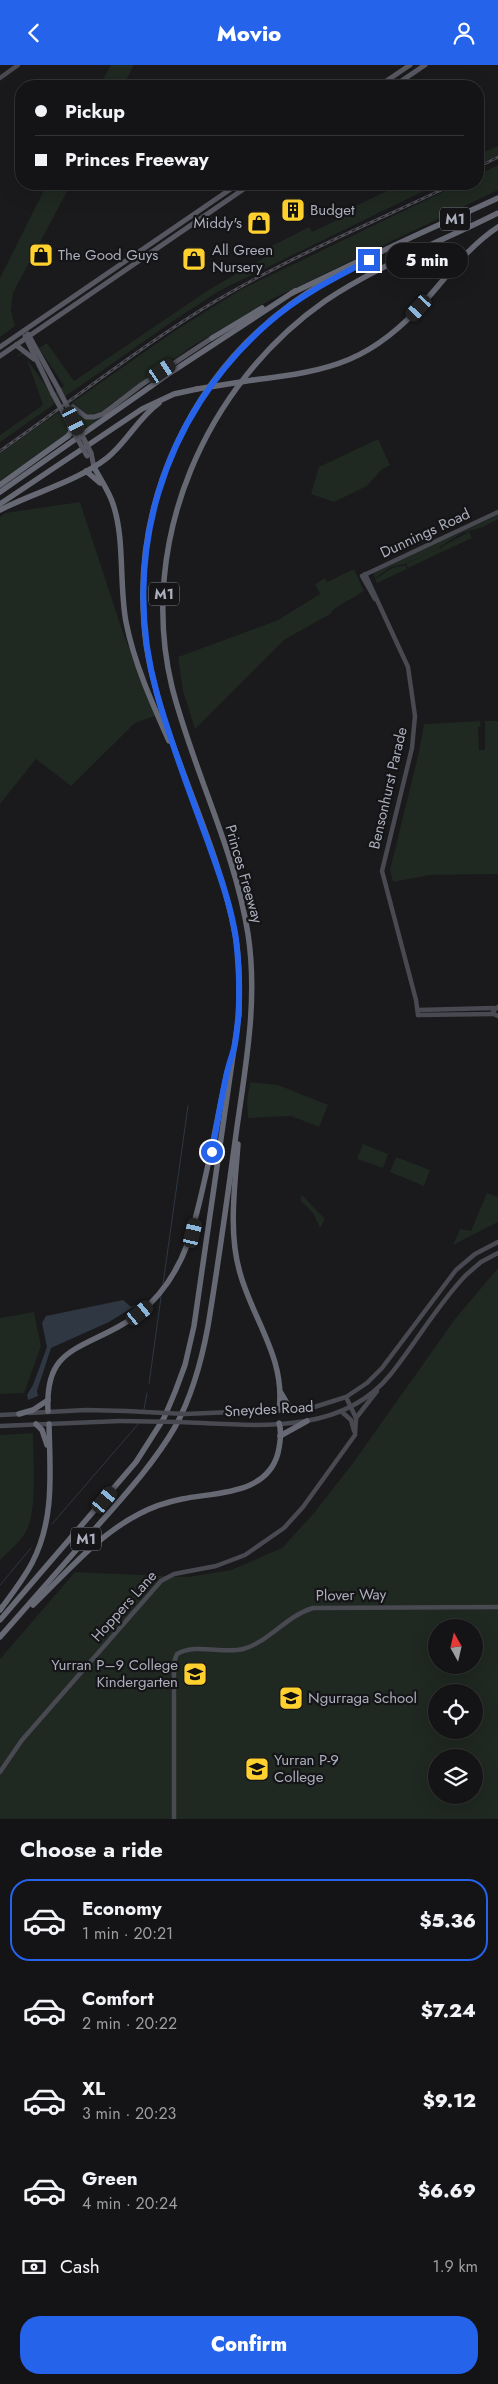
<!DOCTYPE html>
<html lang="en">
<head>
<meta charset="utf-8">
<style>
	body { margin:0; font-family:Jost,sans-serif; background:#212022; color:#f1f3f6; height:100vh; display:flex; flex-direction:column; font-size:19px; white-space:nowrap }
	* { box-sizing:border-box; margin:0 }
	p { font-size:16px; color:#9d9ea0 }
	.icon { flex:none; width:28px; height:28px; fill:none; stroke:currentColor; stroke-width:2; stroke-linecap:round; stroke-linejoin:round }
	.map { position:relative; height:1754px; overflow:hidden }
	.details { display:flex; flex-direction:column; background:#141315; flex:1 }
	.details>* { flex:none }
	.top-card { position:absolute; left:15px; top:15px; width:469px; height:110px; border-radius:20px; box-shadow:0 5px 20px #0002,0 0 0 1px #333234; display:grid; align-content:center; height:110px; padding:0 20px; background:#141315 }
	.needle { width:32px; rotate:352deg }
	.tools { position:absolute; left:428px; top:1554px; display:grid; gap:10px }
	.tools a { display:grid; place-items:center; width:55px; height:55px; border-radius:50%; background:#141315; box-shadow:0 5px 20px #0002,0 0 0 1px #333234; font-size:25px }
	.end { position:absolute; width:22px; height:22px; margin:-11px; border:6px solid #2563eb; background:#fff; box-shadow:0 0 0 2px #fff }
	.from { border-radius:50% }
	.bubble { position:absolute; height:35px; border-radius:18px; background:#141315; box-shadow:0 5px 20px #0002,0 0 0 1px #333234; font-size:16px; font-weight:800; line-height:35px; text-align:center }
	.car { position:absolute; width:15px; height:30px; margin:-15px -8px; border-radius:6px; box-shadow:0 0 4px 1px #0007; background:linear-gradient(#222 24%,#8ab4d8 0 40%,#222 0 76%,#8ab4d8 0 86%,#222 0) }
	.top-card b { display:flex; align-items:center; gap:18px; height:48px; font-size:19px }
	.top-card b+b { border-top:1px solid #333234 }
	.top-card i { width:12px; height:12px; background:#f1f3f6 }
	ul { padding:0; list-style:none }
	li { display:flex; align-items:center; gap:15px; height:82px; margin:0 10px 8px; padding:0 10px; border:2px solid transparent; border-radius:20px }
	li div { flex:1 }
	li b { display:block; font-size:19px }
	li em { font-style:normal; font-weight:800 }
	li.active { border-color:#2563eb }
	li>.icon { width:45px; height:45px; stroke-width:1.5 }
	h2 { padding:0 20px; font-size:22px; line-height:60px }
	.pay { display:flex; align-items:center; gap:12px; height:55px; padding:0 20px; font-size:19px }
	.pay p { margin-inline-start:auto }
	.primary-button { display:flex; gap:10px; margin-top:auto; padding:10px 20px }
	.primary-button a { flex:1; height:58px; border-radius:20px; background:#2563eb; color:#fff; font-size:20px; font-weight:800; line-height:58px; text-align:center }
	header { display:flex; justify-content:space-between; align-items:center; height:65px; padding:0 20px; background:#2563eb; color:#fff; font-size:22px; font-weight:800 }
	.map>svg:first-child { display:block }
	.green { fill:#1f2821; fill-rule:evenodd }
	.water { fill:#2e3742 }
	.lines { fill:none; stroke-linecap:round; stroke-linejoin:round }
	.stream { stroke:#2e3742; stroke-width:1 }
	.secondary { stroke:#484951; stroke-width:4.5 }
	.primary { stroke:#565761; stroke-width:5 }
	.highway { stroke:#666873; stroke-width:5.5 }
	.rail-casing { stroke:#4d4e56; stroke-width:3 }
	.rail { stroke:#151417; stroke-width:1; stroke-dasharray:4; stroke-linecap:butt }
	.secondary-bridge { stroke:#484951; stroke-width:4.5 }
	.primary-bridge { stroke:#565761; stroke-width:5 }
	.highway-bridge { stroke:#666873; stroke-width:5.5 }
	.route { stroke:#2563eb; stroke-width:6 }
	.labels { text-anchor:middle; stroke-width:4.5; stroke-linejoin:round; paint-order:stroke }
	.shield { fill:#151417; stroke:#7e808a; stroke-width:1 }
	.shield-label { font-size:14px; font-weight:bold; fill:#abaebc }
	.poi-label { font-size:15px; fill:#abaebc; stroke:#151417; text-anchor:start }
	.street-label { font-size:15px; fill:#abaebc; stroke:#151417 }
</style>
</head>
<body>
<header><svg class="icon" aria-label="back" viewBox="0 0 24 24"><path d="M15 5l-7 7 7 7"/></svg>Movio<svg class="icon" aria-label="person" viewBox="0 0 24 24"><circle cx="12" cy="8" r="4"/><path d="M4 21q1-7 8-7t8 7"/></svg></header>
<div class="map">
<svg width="498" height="1754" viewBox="0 0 498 1754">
	<rect width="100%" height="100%" fill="#1a191c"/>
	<!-- green -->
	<g class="green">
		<path d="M111,0H134L123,21H99Z"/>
		<path d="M498,81V90L478,100V90Z"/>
		<path d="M498,100V125L272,234L194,280L107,342L111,348L72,374H69L66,369L0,418V388L173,267L240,225L459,119H478V110Z"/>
		<path d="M47,119H71L13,228L11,246L15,261L0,272V213Z"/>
		<path d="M401,119H438L219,226L176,254L0,377V370L43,340L26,292L22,289L15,293L22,287L52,330L64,321L39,283L47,278L74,316L210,224L271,189L266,184L309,162L312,167L337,155L335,151Z"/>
		<path d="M378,374L390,400L381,405L367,421L334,437L311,429L319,402Z"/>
		<path d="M80,437L122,565L155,651L135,658L71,721L36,694L0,739V452L5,448Z"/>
		<path d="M498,450V454L483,462L462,468L433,486L405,499L391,502L375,513L373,508Z"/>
		<path d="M469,467L472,473L408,503L406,499L440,482L443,486L441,482Z"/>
		<path d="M405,500L407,504L377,518L375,514L392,503Z"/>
		<path d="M354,504L364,526L334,544L330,549L284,575L195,664L183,626L178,592L278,555L320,529L315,519L325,513L327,517Z"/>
		<path d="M480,656L481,661L478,662L479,685H485V656H498V809L430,810L393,817L390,805L419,687L424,659Z"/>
		<path d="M250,1017L278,1020L328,1040L319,1062L291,1051L248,1053L247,1036Z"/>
		<path d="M363,1079L388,1089L383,1103L357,1094Z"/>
		<path d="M396,1092L430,1105L424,1121L390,1107Z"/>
		<path d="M487,1128L498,1132V1157L453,1180L460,1164L471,1166Z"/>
		<path d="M302,1130L325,1154L320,1163L313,1148L300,1135Z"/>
		<path d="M498,1203V1754H0V1594L75,1507L188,1512L231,1505L282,1483L314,1448L353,1398L455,1254ZM436,1562H474V1600H436ZM436,1628H474V1665H436ZM436,1692H474V1730H436Z"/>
		<path d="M34,1247L41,1281L24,1328L0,1329V1253Z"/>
		<path d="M33,1368C33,1392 37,1441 28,1462C23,1475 10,1485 0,1495V1370Z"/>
	</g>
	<!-- water -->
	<path class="water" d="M123,1235L131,1242L138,1239L109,1257L51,1283L37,1326L38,1331L28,1335L27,1330L33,1320L47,1282L42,1258L46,1251Z"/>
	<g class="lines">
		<!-- stream -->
		<g class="stream">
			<path d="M163,1219L188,1041"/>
			<path d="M149,1319L161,1232"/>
			<path d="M144,1344L147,1328"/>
			<path d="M52,1459L140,1357"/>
			<path d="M0,1520L31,1483"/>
		</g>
		<!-- secondary -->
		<g class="secondary">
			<path d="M0,13L18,0"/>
			<path d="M365,509L408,602L415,651L412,683L382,806L416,935L418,950"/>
			<path d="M375,534L362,511L498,447"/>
			<path d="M498,942L493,946L494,949L498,951"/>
			<path d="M418,945L494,943"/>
			<path d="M418,950L494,949"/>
			<path d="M342,1347L351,1355L354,1366"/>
			<path d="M29,1348L86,1345L126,1346"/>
			<path d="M185,1349L308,1344L346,1332L367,1318L382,1303L456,1205L475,1189L498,1177"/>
			<path d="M0,1350L21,1349"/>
			<path d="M356,1353L377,1326"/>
			<path d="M180,1357C252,1360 340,1372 390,1310C416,1278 437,1240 466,1210L481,1197L498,1188"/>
			<path d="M0,1361L120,1356"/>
			<path d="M0,1707L22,1675L161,1516L174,1509L216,1501L245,1490L284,1463L303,1442L355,1370L356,1353L346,1332"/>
			<path d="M174,1754V1597L177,1589C196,1578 223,1589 243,1584C269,1577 286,1551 313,1543L498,1542"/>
		</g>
		<!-- primary -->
		<g class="primary">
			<path d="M379,21L410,0"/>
			<path d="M394,21L425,0"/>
			<path d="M28,269L59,325"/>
			<path d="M25,271L53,329"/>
			<path d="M16,280L34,294"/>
			<path d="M0,282L238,119"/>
			<path d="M0,291L251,119"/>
			<path d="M73,342L86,352H94L103,349L141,320L212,273"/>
			<path d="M91,388L94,402"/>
		</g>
		<!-- highway -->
		<g class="highway">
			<path d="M292,228L359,196"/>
			<path d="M212,273L262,243"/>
			<path d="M253,315C331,306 373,296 426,235C449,209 469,181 498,162"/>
			<path d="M94,402C100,414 109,426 113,439C125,474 119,519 126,557C134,598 152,638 169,676"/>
			<path d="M86,406L100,418"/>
			<path d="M0,420L68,371L71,367L70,361"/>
			<path d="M0,427L167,310L295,226"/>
			<path d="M0,439L142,344L174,329L197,324"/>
			<path d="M0,445C35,427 76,417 107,393C127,377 138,353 159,338"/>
			<path d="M238,1079C235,1121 228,1167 240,1208C253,1255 286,1294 279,1345"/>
			<path d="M281,1328L291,1345"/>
			<path d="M48,1346C45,1287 74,1286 118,1262C133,1254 148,1242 159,1229C186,1197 194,1161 203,1122C212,1084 219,1045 227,1007"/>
			<path d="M19,1349L33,1345L48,1335"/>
			<path d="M36,1359L42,1365L47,1380"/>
			<path d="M280,1371L307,1356"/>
			<path d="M33,1540C66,1508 98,1470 139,1449C152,1442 167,1437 182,1434C216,1427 267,1430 278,1388C280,1379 282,1367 279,1358"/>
			<path d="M0,1545C11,1530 23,1515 32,1498C55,1454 50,1407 49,1359"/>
			<path d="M0,1555L136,1397L164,1353L175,1327L185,1300L194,1261L239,949C239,923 240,895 235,869C221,794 187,725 164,653C155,622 146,592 144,559C134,435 190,313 291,239C352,195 430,165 498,133"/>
			<path d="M0,1572C31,1537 62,1501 93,1466C122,1433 153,1400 175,1362C192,1331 202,1294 208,1261C219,1195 228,1128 237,1062C246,998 258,934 248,869C235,785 193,705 172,622C137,477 205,320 325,236C378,200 441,177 498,148"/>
		</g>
		<!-- rail casing -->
		<g class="rail-casing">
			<g id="rail">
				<path d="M478,102L498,92"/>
				<path d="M0,386C73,335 143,279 219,234C294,190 376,156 454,119"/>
			</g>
		</g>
		<!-- rail -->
		<use href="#rail" class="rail"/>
		<!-- secondary-bridge -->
		<g class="secondary-bridge">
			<path d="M126,1346L185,1349"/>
			<path d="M120,1356L180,1357"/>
		</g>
		<!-- primary-bridge -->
		<g class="primary-bridge">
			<path d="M59,325L91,388"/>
			<path d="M53,329L87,391"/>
		</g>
		<!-- highway-bridge -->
		<path class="highway-bridge" d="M197,324L253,315"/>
	</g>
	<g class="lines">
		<!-- route -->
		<path class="route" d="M212,1087C217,1061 221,1034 227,1008C229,998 233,989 235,979C241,944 240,909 236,874C231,840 219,808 208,777C190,728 171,679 157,629C119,494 162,351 267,259C297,232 334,213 369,195"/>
	</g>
	<!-- icons -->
	<defs>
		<g id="building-square" transform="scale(1.25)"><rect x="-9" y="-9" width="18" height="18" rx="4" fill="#ffd12e" stroke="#151417"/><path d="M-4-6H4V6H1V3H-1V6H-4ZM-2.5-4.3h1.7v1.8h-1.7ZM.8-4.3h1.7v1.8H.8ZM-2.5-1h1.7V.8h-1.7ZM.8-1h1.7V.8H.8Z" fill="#111"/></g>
		<g id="shop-square" transform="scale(1.25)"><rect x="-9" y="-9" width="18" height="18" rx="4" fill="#ffd12e" stroke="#151417"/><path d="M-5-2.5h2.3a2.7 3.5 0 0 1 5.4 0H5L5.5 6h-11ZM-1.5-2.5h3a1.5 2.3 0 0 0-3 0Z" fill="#111"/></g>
		<g id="school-square" transform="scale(1.25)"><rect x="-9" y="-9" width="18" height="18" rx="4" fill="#ffd12e" stroke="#151417"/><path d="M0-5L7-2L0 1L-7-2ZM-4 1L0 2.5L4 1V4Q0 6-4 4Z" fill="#111"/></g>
	</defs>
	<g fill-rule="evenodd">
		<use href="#building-square" x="293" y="145"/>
		<use href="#shop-square" x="259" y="158"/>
		<use href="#shop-square" x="41" y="190"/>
		<use href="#shop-square" x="194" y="194"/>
		<use href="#school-square" x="195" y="1609"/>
		<use href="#school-square" x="291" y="1633"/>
		<use href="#school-square" x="257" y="1704"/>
	</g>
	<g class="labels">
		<!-- shield labels -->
		<g class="shield">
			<rect x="440" y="142.5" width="30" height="23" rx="4"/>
			<rect x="149" y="517.5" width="30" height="23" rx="4"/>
			<rect x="71" y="1462.5" width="30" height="23" rx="4"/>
		</g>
		<g class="shield-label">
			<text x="455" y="159">M1</text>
			<text x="164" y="534">M1</text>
			<text x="86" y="1479">M1</text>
		</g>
		<!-- poi labels -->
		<g class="poi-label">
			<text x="310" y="150">Budget</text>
			<text x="242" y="163" text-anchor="end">Middy's</text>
			<text x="212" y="190">All Green<tspan x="212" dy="17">Nursery</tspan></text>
			<text x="58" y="195">The Good Guys</text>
			<text x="178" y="1605" text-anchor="end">Yurran P–9 College<tspan x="178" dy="17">Kindergarten</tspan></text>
			<text x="308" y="1638">Ngurraga School</text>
			<text x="274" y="1700">Yurran P-9<tspan x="274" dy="17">College</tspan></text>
		</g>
		<!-- street labels -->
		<g class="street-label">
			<text transform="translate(425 468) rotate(-25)" y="5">Dunnings Road</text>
			<text transform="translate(388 723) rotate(-77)" y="5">Bensonhurst Parade</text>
			<text transform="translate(244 809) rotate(74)" y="5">Princes Freeway</text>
			<text transform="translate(269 1344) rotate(-3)" y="5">Sneydes Road</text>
			<text transform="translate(351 1530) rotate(-1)" y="5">Plover Way</text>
			<text transform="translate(124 1541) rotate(-48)" y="5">Hoppers Lane</text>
		</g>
	</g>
</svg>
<div class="tools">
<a><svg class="needle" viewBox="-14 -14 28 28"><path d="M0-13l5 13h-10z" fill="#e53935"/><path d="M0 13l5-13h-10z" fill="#9d9ea0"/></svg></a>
<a><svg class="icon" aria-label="locate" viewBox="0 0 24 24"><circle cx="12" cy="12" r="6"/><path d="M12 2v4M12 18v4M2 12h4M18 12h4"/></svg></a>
<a><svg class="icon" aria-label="layers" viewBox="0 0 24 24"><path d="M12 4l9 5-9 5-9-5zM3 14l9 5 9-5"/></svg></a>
</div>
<i class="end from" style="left:212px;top:1087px"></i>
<i class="end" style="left:369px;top:195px"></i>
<div class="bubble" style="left:386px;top:178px;width:82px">5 min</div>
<i class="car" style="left:419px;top:243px;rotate:222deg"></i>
<i class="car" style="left:162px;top:306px;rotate:56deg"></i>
<i class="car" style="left:74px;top:356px;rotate:153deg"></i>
<i class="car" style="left:193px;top:1168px;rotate:13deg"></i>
<i class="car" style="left:140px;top:1248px;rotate:51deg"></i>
<i class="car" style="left:105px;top:1435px;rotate:40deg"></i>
<div class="top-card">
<b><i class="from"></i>Pickup</b>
<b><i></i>Princes Freeway</b>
</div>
</div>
<section class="details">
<h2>Choose a ride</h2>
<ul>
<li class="active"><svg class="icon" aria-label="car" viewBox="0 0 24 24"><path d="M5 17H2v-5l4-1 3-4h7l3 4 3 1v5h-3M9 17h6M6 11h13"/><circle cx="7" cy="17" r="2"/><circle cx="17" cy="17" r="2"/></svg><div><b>Economy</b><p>1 min · 20:21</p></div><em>$5.36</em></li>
<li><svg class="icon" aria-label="car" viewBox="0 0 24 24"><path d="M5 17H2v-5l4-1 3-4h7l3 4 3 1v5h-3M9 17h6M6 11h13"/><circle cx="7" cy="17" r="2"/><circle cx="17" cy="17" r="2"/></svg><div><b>Comfort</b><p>2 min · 20:22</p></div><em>$7.24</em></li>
<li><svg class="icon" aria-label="car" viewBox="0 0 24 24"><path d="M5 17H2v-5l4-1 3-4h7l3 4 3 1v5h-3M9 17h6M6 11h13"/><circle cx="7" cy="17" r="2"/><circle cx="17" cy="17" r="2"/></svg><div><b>XL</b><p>3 min · 20:23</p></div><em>$9.12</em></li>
<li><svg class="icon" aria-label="car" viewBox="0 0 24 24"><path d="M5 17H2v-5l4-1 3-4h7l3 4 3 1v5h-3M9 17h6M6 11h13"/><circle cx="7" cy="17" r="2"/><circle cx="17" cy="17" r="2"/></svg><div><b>Green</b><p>4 min · 20:24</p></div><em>$6.69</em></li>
</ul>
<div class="pay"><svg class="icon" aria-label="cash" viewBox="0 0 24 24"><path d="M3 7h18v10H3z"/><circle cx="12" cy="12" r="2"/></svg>Cash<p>1.9 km</p></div>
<div class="primary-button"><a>Confirm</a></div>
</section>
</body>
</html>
